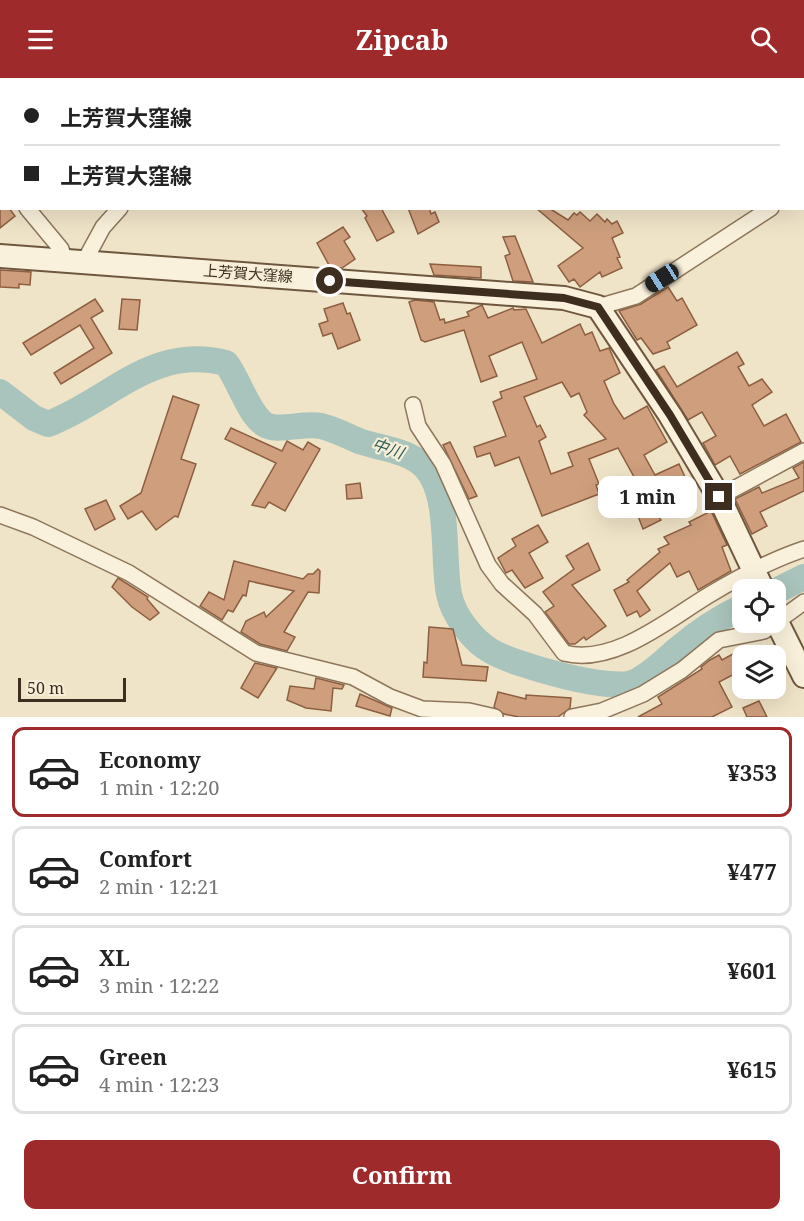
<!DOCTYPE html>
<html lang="en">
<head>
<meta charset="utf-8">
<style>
	body { margin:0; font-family:"Noto Serif","Noto Sans JP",serif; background:#f6f6f6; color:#222; height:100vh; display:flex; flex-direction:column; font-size:22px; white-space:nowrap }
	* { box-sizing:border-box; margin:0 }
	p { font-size:20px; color:#767676 }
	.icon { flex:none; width:33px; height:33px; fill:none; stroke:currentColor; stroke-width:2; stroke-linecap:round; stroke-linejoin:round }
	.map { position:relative; height:639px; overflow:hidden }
	.details { display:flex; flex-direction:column; background:#fff; flex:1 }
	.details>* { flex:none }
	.guide { position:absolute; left:0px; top:0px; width:804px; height:132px; box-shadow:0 6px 24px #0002; display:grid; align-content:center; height:132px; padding:0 24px; background:#fff }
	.buttons { position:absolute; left:732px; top:501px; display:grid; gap:12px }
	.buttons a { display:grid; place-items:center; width:54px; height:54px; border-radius:12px; background:#fff; box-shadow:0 6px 24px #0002; font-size:30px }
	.scale { position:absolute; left:18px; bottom:15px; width:108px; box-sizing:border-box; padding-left:6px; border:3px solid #3d2e20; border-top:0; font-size:16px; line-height:21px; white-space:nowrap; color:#3d2e20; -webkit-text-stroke:4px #f7eed8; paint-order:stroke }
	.end { position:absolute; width:27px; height:27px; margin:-14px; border:8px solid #3d2e20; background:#fff; box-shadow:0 0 0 3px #fff }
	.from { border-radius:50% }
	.bubble { position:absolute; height:42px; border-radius:12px; background:#fff; box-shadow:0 6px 24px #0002; font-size:20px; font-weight:700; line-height:42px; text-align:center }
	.car { position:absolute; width:18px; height:36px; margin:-18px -9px; border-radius:8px; box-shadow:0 0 4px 2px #0007; background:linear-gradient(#222 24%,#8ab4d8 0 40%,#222 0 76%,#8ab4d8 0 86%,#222 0) }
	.guide b { display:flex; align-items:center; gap:21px; height:57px; font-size:22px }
	.guide b+b { border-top:2px solid #e0e0e0 }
	.guide i { width:15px; height:15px; background:#222 }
	ul { padding:10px 0 0; list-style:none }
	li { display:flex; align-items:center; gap:18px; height:90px; margin:0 12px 9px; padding:0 12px; border:3px solid #e0e0e0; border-radius:12px }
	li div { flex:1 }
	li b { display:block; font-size:22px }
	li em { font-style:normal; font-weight:700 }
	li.on { border-color:#9e2a2b }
	li>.icon { width:54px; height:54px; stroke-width:1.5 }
	.primary-button { display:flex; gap:12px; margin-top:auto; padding:12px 24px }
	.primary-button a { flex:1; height:69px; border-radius:12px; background:#9e2a2b; color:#fff; font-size:24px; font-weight:700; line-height:69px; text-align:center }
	header { display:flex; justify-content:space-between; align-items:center; height:78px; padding:0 24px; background:#9e2a2b; color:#fff; font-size:27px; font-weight:700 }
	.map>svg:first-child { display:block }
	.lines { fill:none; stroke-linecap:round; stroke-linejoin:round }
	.river { stroke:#a9c4bc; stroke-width:26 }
	.building { fill:#cf9f7d; stroke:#8d5f41; stroke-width:1.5; fill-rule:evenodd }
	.street-casing { stroke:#8d765c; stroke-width:18 }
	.secondary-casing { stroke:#6f573f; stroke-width:26 }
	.street { stroke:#faf1dc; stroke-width:15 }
	.secondary { stroke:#faf1dc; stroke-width:22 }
	.route { stroke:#3d2e20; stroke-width:8 }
	.labels { text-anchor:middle; stroke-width:4.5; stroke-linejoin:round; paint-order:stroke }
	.street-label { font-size:15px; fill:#3d2e20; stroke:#f7eed8 }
	.water-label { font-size:16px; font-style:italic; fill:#2f5d5a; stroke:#f7eed8 }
</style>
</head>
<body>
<header><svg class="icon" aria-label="menu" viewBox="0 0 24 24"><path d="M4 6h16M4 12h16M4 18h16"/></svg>Zipcab<svg class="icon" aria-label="search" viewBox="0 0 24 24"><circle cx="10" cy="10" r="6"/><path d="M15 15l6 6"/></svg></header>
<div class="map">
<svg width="804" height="639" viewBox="0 0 804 639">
	<rect width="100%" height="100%" fill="#f0e4c8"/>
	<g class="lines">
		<!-- river -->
		<g class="river">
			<path d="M0,314L34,340L48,346C111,322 152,266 226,285C239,302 248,335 264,346C277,355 303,344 321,348C334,351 347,358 359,363C382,371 408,372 425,389C451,415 442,482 449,516C453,537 473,563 491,573C514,587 613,615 635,604C652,596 665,582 678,571C698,554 719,540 742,529"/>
			<path d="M776,513L804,499"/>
		</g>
	</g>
	<!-- building -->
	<g class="building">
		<path d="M0,130H9L15,138L0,150Z"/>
		<path d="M361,130H381L394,154L377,163L365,140L367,138Z"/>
		<path d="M408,130H429L431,136L435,134L439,144L418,156Z"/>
		<path d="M536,130H549L568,142L574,135L577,137L580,134L590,143L597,136L605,144L607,141L612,146L617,143L623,155L612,160L620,179L617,180L622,190L602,199L600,194L580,209L574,201L569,204L558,188L583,170Z"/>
		<path d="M343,149L350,159L344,163L355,181L342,190L330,189L317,165Z"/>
		<path d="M515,158L533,204L513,203L505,178L510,176L503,159Z"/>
		<path d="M430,186L481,189V200L434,197Z"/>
		<path d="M0,192L31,194L30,207L19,206V210L0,209Z"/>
		<path d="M668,209L677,223L682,220L697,247L667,264L670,270L653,276L641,260L637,262L619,233L641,226Z"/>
		<path d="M95,221L103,233L91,240L112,275L61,306L54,295L94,270L80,247L31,277L23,265Z"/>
		<path d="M122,221L140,222L137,252L119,251Z"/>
		<path d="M415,222L434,224L440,242L444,241L445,245L469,238L467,234L482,227L488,240L513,230L514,232L526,231L542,265L580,246L585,257L592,254L600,273L609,270L620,295L604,303L614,326L624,341L647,328L667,364L644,377L655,397L679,386L686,401L659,414L669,433L658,438L661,442L643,451L633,425L632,421L636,419L632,412L639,408L618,370L589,381L599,406L596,407L599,416L542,438L519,379L495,388L490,375L477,379L474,369L506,358L493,324L502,320L500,314L537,301L522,264L489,278L497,298L481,304L464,252L425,264L421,262L409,224ZM562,304L571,319L579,315L587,334L584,337L606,361L568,375L573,388L551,396L539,363L546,359L540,347L537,349L524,319Z"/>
		<path d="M343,225L347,236L350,235L360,262L338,271L332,255L323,258L319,246L328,243L324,231Z"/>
		<path d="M737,274L744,286L738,289L749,308L762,301L772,314L752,327L764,348L786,336L801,364L740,396L730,378L715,387L703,365L716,358L702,334L688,342L656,292L664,288L677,309Z"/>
		<path d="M173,318L199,327L181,381L196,386L178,439L175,438L156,452L142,433L128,441L120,428L141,415Z"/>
		<path d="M231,350L282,373L287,363L303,372L308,364L320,371L285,433L269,424L265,430L252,427L276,385L225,361Z"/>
		<path d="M450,364L477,418L469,421L443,367Z"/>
		<path d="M804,384V413L760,434L767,448L752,456L735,421L759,409L762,415L799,400L793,390Z"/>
		<path d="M360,405L362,420L347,421L346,407Z"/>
		<path d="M106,422L115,441L95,452L85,431Z"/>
		<path d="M711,433L727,467L722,469L731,493L698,512L689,493L677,499L670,485L637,513L650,532L640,539L637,533L627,538L614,512L629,504L627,502L660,474L658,471L669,466L664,459L691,447L689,444Z"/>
		<path d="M538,447L548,464L529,475L543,500L525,510L512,492L506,495L498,480L516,468L512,461Z"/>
		<path d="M588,465L600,492L572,507L606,548L586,562L584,559L575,566H569L545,534L554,528L543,514L574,491L566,478Z"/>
		<path d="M234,483L303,501L308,496H313L318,491L320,493L319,515L308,514L284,554L295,559L287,573L260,566L241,554L246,543L264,534L266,539L294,513L249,503L246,518L243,517L233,534L228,532L222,542L200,528L209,514L224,522Z"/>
		<path d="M118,500L148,519L147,521L159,535L150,542L132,529L112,509Z"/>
		<path d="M429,549L453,551L462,587L488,589L486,603L423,599L424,584L427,585Z"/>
		<path d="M742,571V592L719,604L732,629L712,639H638L662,626L658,619L702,591L701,589L710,582L719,577L722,582Z"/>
		<path d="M255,585L277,590L258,620L241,610Z"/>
		<path d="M316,600L344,607L342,611L333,610L331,633L306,630L287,622L290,608L314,611Z"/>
		<path d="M498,614L526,621V617L571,620L570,630L558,639H519L504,636L494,629Z"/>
		<path d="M360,616L392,630L390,638L356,628Z"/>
		<path d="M759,623L767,639H747L743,630Z"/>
	</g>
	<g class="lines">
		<!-- street casing -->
		<g class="street-casing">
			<g id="street">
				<path d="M760,0L761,2"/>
				<path d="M226,2L227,0"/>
				<path d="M802,32L804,33"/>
				<path d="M0,98L2,100"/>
				<path d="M802,110L804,109"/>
				<path d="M27,130L61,171L65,183"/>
				<path d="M84,184L103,149L120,130"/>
				<path d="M598,229L636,218L771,130"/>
				<path d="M413,327L418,348L443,386L488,487L502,506L535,536L564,575C614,588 669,541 709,517C739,499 771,482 804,471"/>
				<path d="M719,419L804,373"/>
				<path d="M0,437L33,449L129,495L256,575L353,599L390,619L422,631L469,633L495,639"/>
				<path d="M572,639L602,633L643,616L682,592L719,562L764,553L804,524"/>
			</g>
		</g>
		<!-- secondary casing -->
		<g class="secondary-casing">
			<g id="secondary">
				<path d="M0,178L564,220L598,229L670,337L719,419L763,512"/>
				<path d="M776,542L804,598"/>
			</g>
		</g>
		<!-- street -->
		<use href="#street" class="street"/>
		<!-- secondary -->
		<use href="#secondary" class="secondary"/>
	</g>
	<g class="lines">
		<!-- route -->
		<path class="route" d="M330,203L564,220L598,229L670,337L719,419"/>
	</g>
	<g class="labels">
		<!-- street labels -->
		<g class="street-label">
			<text transform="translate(248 196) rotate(4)" y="5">上芳賀大窪線</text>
		</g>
		<!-- water labels -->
		<g class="water-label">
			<text transform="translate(388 370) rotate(19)" y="6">中川</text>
		</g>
	</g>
</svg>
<div class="buttons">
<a><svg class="icon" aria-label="locate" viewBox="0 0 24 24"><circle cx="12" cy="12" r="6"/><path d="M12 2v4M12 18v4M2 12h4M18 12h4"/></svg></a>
<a><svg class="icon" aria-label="layers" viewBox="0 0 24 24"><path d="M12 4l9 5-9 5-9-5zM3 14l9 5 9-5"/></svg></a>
</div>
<div class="scale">50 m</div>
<i class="end from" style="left:330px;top:203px"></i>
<i class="end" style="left:719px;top:419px"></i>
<div class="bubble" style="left:598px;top:398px;width:99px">1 min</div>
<i class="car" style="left:662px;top:200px;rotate:238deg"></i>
<div class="guide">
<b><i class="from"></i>上芳賀大窪線</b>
<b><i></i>上芳賀大窪線</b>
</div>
</div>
<section class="details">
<ul>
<li class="on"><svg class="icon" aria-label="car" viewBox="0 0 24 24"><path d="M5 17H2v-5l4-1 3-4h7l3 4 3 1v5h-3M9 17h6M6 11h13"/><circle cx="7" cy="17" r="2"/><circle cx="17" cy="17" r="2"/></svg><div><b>Economy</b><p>1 min · 12:20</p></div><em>¥353</em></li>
<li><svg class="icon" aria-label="car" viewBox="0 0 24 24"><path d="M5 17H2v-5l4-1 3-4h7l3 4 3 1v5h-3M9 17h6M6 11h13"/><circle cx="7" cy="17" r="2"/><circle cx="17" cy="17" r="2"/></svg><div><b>Comfort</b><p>2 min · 12:21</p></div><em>¥477</em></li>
<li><svg class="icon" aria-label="car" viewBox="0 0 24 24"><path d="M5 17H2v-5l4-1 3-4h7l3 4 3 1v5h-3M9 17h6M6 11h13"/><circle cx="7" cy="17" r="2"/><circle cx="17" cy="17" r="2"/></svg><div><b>XL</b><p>3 min · 12:22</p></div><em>¥601</em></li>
<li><svg class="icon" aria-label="car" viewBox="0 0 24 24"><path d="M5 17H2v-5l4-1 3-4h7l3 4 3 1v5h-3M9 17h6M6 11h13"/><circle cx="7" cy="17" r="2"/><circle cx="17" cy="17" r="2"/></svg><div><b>Green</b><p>4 min · 12:23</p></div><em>¥615</em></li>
</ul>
<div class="primary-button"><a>Confirm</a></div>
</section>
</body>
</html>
